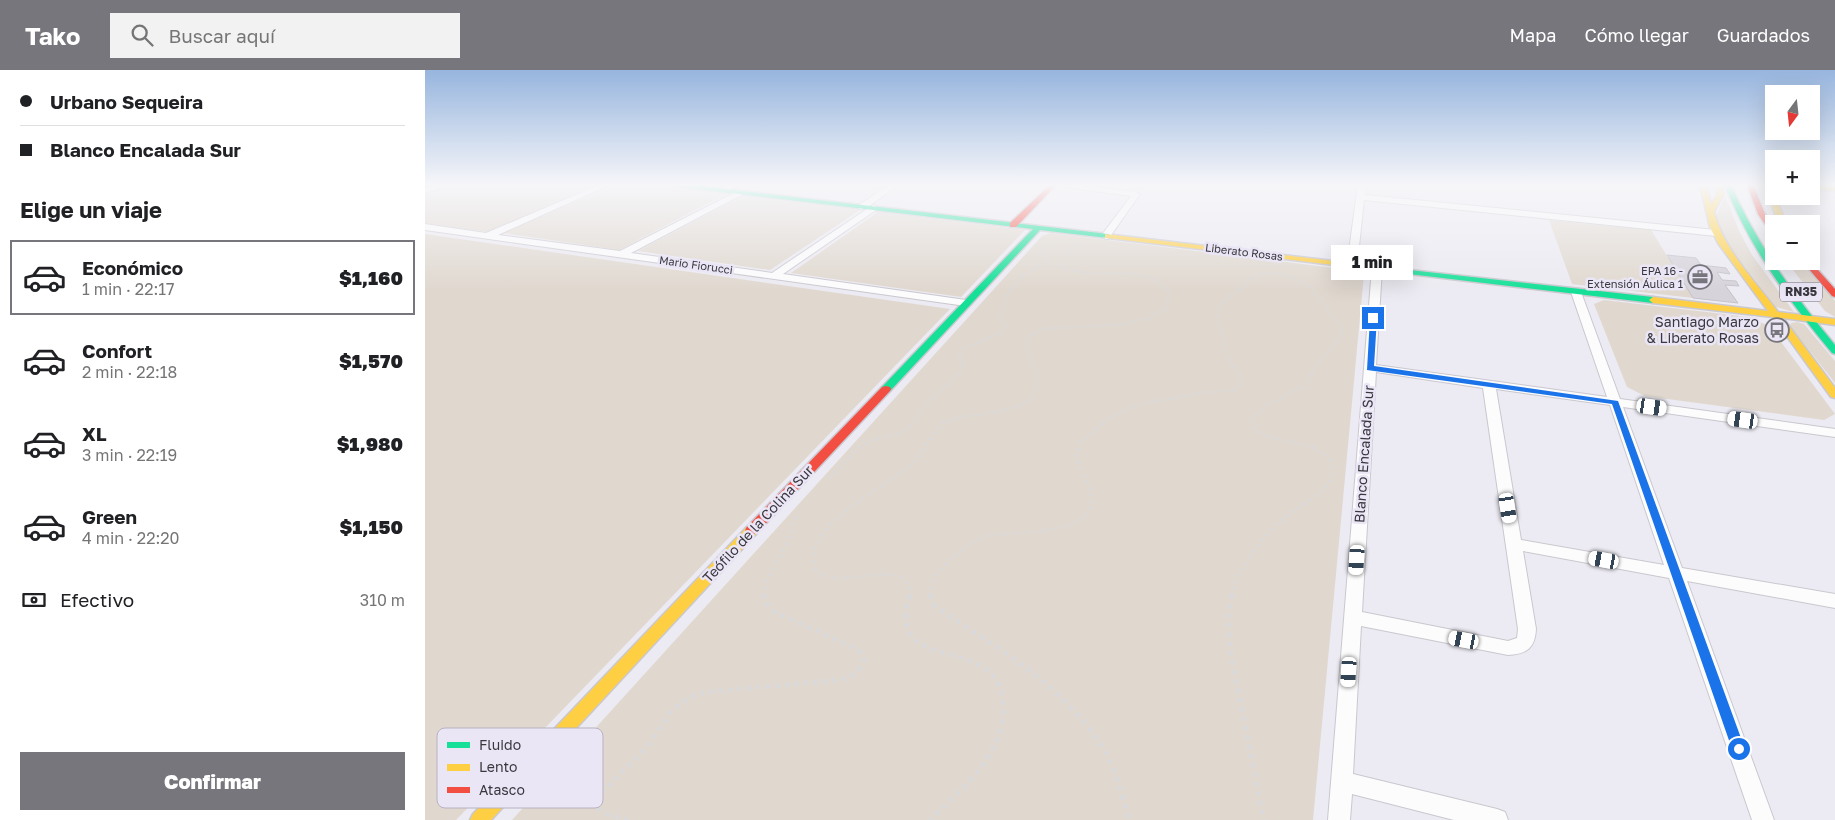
<!DOCTYPE html>
<html lang="es">
<head>
<meta charset="utf-8">
<style>
	body { margin:0; font-family:"Golos Text",sans-serif; background:#f2f2f2; color:#202124; height:100vh; display:flex; flex-direction:column; font-size:19px; white-space:nowrap }
	* { box-sizing:border-box; margin:0 }
	p { font-size:16px; color:#757577 }
	.icon { flex:none; width:28px; height:28px; fill:none; stroke:currentColor; stroke-width:2; stroke-linecap:round; stroke-linejoin:round }
	.map { position:relative; flex:1; overflow:hidden }
	.panel { display:flex; flex-direction:column; background:#fff; width:425px }
	.panel>* { flex:none }
	.hud { display:grid; align-content:center; height:110px; padding:0 20px; background:#fff }
	.needle { width:32px; rotate:195deg }
	.controls { position:absolute; left:1340px; top:15px; display:grid; gap:10px }
	.controls a { display:grid; place-items:center; width:55px; height:55px; border-radius:0px; background:#fff; box-shadow:0 5px 20px #0002; font-size:25px }
	.end { position:absolute; width:22px; height:22px; margin:-11px; border:6px solid #1a73e8; background:#fff; box-shadow:0 0 0 2px #fff }
	.from { border-radius:50% }
	.bubble { position:absolute; height:35px; border-radius:0px; background:#fff; box-shadow:0 5px 20px #0002; font-size:16px; font-weight:800; line-height:35px; text-align:center }
	.car { position:absolute; width:15px; height:30px; margin:-15px -8px; border-radius:6px; box-shadow:0 0 4px 1px #0007; background:linear-gradient(#fff 24%,#345 0 40%,#fff 0 76%,#345 0 86%,#fff 0) }
	.hud b { display:flex; align-items:center; gap:18px; height:48px; font-size:19px }
	.hud b+b { border-top:1px solid #e0e0e0 }
	.hud i { width:12px; height:12px; background:#202124 }
	ul { padding:0; list-style:none }
	li { display:flex; align-items:center; gap:15px; height:75px; margin:0 10px 8px; padding:0 10px; border:2px solid transparent; border-radius:0px }
	li div { flex:1 }
	li b { display:block; font-size:19px }
	li em { font-style:normal; font-weight:800 }
	li.active { border-color:#78767d }
	li>.icon { width:45px; height:45px; stroke-width:1.5 }
	h2 { padding:0 20px; font-size:22px; line-height:60px }
	.pay { display:flex; align-items:center; gap:12px; height:55px; padding:0 20px; font-size:19px }
	.pay p { margin-inline-start:auto }
	.action { display:flex; gap:10px; margin-top:auto; padding:10px 20px }
	.action a { flex:1; height:58px; border-radius:0px; background:#78767d; color:#fff; font-size:20px; font-weight:800; line-height:58px; text-align:center }
	header { display:flex; align-items:center; gap:30px; box-sizing:border-box; height:70px; padding:0 25px; background:#78767d; color:#fff }
	header strong { font-size:24px }
	nav { display:flex; gap:28px; margin-inline-start:auto; font-size:18px }
	.search { width:350px; height:45px; background:#f2f2f2; display:flex; align-items:center; gap:12px; box-sizing:border-box; padding:0 18px; border-radius:0px; color:#757577; font-size:19px }
	main { display:flex; flex:1; min-height:0 }
	.map>svg:first-child { display:block }
	.green { fill:#e0d8cf }
	.building { fill:#d6d3da; stroke:#c5c3c9 }
	.lines { fill:none; stroke-linecap:round; stroke-linejoin:round }
	.street-casing { stroke:#cac8ce; stroke-width:2 }
	.fast-casing { stroke:#cac8ce; stroke-width:3 }
	.slow-casing { stroke:#cac8ce; stroke-width:3 }
	.jam-casing { stroke:#cac8ce; stroke-width:3 }
	.path-far3 { stroke:#d9d9db; stroke-width:2; stroke-dasharray:2 2.5; stroke-linecap:butt }
	.path-far2 { stroke:#d9d9db; stroke-width:2.5; stroke-dasharray:2 3; stroke-linecap:butt }
	.path-far1 { stroke:#d9d9db; stroke-width:3; stroke-dasharray:2.5 4.5; stroke-linecap:butt }
	.path { stroke:#d9d9db; stroke-width:4.5; stroke-dasharray:4 5.5; stroke-linecap:butt }
	.street { fill:#fcfcfd; fill-rule:evenodd }
	.fast { fill:#16e098; fill-rule:evenodd }
	.slow { fill:#ffcf43; fill-rule:evenodd }
	.jam { fill:#f24e42; fill-rule:evenodd }
	.route { fill:#1a73e8 }
	.labels { text-anchor:middle; stroke-width:5; stroke-linejoin:round; paint-order:stroke }
	.far-street-label { font-size:11px; fill:#3a373e; stroke:#ebe6f6 }
	.far-poi-label { font-size:11px; fill:#3a373e; stroke:#ebe6f6; text-anchor:end }
	.shield { fill:#ebe6f6; stroke:#6f6c75; stroke-width:1 }
	.shield-label { font-size:12px; font-weight:bold; fill:#3a373e }
	.poi-label { font-size:14px; fill:#3a373e; stroke:#ebe6f6; text-anchor:end }
	.street-label { font-size:14px; fill:#3a373e; stroke:#ebe6f6 }
	.key { fill:#ebe6f6; stroke:#b6b2bf; stroke-width:1 }
	.key-label { font-size:14px; fill:#3a373e }
</style>
</head>
<body>
<header>
<strong>Tako</strong>
<div class="search"><svg class="icon" aria-label="search" viewBox="0 0 24 24"><circle cx="10" cy="10" r="6"/><path d="M15 15l6 6"/></svg>Buscar aquí</div>
<nav><a>Mapa</a><a>Cómo llegar</a><a>Guardados</a></nav>
</header>
<main>
<section class="panel">
<div class="hud">
<b><i class="from"></i>Urbano Sequeira</b>
<b><i></i>Blanco Encalada Sur</b>
</div>
<h2>Elige un viaje</h2>
<ul>
<li class="active"><svg class="icon" aria-label="car" viewBox="0 0 24 24"><path d="M5 17H2v-5l4-1 3-4h7l3 4 3 1v5h-3M9 17h6M6 11h13"/><circle cx="7" cy="17" r="2"/><circle cx="17" cy="17" r="2"/></svg><div><b>Económico</b><p>1 min · 22:17</p></div><em>$1,160</em></li>
<li><svg class="icon" aria-label="car" viewBox="0 0 24 24"><path d="M5 17H2v-5l4-1 3-4h7l3 4 3 1v5h-3M9 17h6M6 11h13"/><circle cx="7" cy="17" r="2"/><circle cx="17" cy="17" r="2"/></svg><div><b>Confort</b><p>2 min · 22:18</p></div><em>$1,570</em></li>
<li><svg class="icon" aria-label="car" viewBox="0 0 24 24"><path d="M5 17H2v-5l4-1 3-4h7l3 4 3 1v5h-3M9 17h6M6 11h13"/><circle cx="7" cy="17" r="2"/><circle cx="17" cy="17" r="2"/></svg><div><b>XL</b><p>3 min · 22:19</p></div><em>$1,980</em></li>
<li><svg class="icon" aria-label="car" viewBox="0 0 24 24"><path d="M5 17H2v-5l4-1 3-4h7l3 4 3 1v5h-3M9 17h6M6 11h13"/><circle cx="7" cy="17" r="2"/><circle cx="17" cy="17" r="2"/></svg><div><b>Green</b><p>4 min · 22:20</p></div><em>$1,150</em></li>
</ul>
<div class="pay"><svg class="icon" aria-label="cash" viewBox="0 0 24 24"><path d="M3 7h18v10H3z"/><circle cx="12" cy="12" r="2"/></svg>Efectivo<p>310 m</p></div>
<div class="action"><a>Confirmar</a></div>
</section>
<div class="map">
<svg width="1410" height="750" viewBox="0 0 1410 750">
	<rect width="100%" height="100%" fill="#eceaf2"/>
	<!-- green -->
	<g class="green">
		<path d="M25,115H170L63,162L0,153V124Z"/>
		<path d="M189,115H228L301,124L194,180L78,163Z"/>
		<path d="M317,126L328,127L435,140L345,200L213,181Z"/>
		<path d="M1299,128H1301L1314,161L1327,185L1369,242L1351,237L1303,175L1291,146Z"/>
		<path d="M453,142L600,160L536,227L366,203Z"/>
		<path d="M1124,150L1226,160L1268,228L1147,214Z"/>
		<path d="M626,163L933,201L939,204L888,750H87L617,166Z"/>
		<path d="M0,164L525,239L31,750H0Z"/>
		<path d="M1361,191H1375L1410,231V247L1400,241Z"/>
		<path d="M1179,230L1324,247L1344,256L1410,344L1399,350L1220,326L1202,317L1169,234Z"/>
		<path d="M1372,252L1379,254L1410,291V313L1365,256L1366,253Z"/>
	</g>
	<!-- building -->
	<path class="building" d="M1242,185L1271,188L1276,195L1301,198L1305,204L1292,202L1297,210L1311,211L1314,216L1300,215L1313,233L1268,228Z"/>
	<g class="lines">
		<!-- street casing -->
		<g class="street-casing">
			<g id="street">
				<path d="M11,115H22L0,123V118Z"/>
				<path d="M174,115H184L73,165L195,181L315,120L319,122L318,124L206,183L347,203L448,135L451,136V140L358,204L541,230L546,233L541,236L0,160V154L61,163Z"/>
				<path d="M302,115H312L301,122H295V118Z"/>
				<path d="M464,115H473L440,139H434V135Z"/>
				<path d="M635,115H656L711,122L715,124L684,168L681,169L676,166L706,126L639,117Z"/>
				<path d="M933,115H941L940,125L1291,160L1295,163L1291,166L939,130L932,195L927,198L922,195Z"/>
				<path d="M952,195L957,198L951,295L1182,327L1146,222L1151,219L1156,222L1195,329L1410,359V367L1198,337L1257,498L1410,524V538L1262,511L1349,750H1327L1244,508L1098,481L1111,559C1110,578 1102,584 1083,585L936,556L928,704L1072,739L1080,742L1083,750H1029L927,724L925,750H903L947,198ZM951,302L1058,318L1093,559L1092,568L1083,571L937,542ZM1071,319L1185,335L1239,495L1096,470Z"/>
			</g>
		</g>
		<!-- fast casing -->
		<g class="fast-casing">
			<g id="fast">
				<path d="M251,115H268L683,164L687,166L683,168L615,160L465,321L461,322L456,319L457,317L608,159L254,117Z"/>
				<path d="M1300,115H1306C1332,175 1369,225 1410,275V284L1407,283C1364,231 1325,178 1300,115Z"/>
				<path d="M931,194L1228,227L1232,230L1228,233L934,198H931Z"/>
			</g>
		</g>
		<!-- slow casing -->
		<g class="slow-casing">
			<g id="slow">
				<path d="M1275,115H1281L1286,134L1292,125V115H1298V125L1289,142C1299,180 1330,211 1353,242L1410,249V255L1358,248L1410,318V328L1406,327L1348,247L1228,233L1224,230L1228,227L1343,241L1293,173L1285,157Z"/>
				<path d="M1341,115H1347L1349,126H1351L1361,154H1353Z"/>
				<path d="M1386,115L1410,117V121L1386,119Z"/>
				<path d="M680,164L934,194L938,196L934,198L683,168H680Z"/>
				<path d="M326,456L331,458L332,461L331,464L66,750H45L48,744L321,458Z"/>
			</g>
		</g>
		<!-- jam casing -->
		<g class="jam-casing">
			<g id="jam">
				<path d="M625,115H631L591,157H585V153Z"/>
				<path d="M1322,115H1328L1340,144L1349,155V163H1346L1333,144Z"/>
				<path d="M1377,191H1385L1410,219V227L1407,226Z"/>
				<path d="M461,316L465,317L466,319L465,321L331,464H321L320,461L321,458L457,317Z"/>
			</g>
		</g>
		<!-- path-far3 -->
		<g class="path-far3">
			<path d="M648,173V179L635,192L638,198C672,210 714,192 742,219"/>
			<path d="M585,219L596,207L621,192L622,185L617,179L620,173"/>
			<path d="M815,219C820,215 828,207 834,205C852,200 874,207 887,219"/>
		</g>
		<!-- path-far2 -->
		<g class="path-far2">
			<path d="M488,353L499,336L535,302L538,294L534,285L537,279L577,263L581,256L574,245L586,218"/>
			<path d="M518,353C539,340 613,348 612,313C611,299 604,284 601,271L607,264L617,259L699,254L724,248L742,238L744,221L741,218"/>
			<path d="M678,353L701,339L716,334L782,322L811,320L817,308L798,281V267L793,246L799,231L816,218"/>
			<path d="M826,353V349L842,335L879,317L894,292L917,265L918,259L885,218"/>
		</g>
		<!-- path-far1 -->
		<g class="path-far1">
			<path d="M404,408C415,397 426,381 441,373C456,365 479,368 489,352"/>
			<path d="M339,526L342,509L361,475L373,442"/>
			<path d="M484,526L486,520L480,508C450,496 420,519 391,501C390,496 389,491 389,486C390,449 466,415 490,391C502,379 506,362 520,352"/>
			<path d="M505,526C505,511 513,501 524,491C535,481 549,470 563,466C587,461 659,466 666,436C670,420 654,400 651,385L656,371L680,352"/>
			<path d="M806,526C816,494 838,464 865,443C878,434 895,426 904,412C908,406 909,397 905,391C888,365 835,377 826,352"/>
		</g>
		<!-- path -->
		<g class="path">
			<path d="M485,525C465,587 523,576 558,597C570,605 577,617 578,632C582,683 539,717 505,750"/>
			<path d="M505,525L510,536C570,577 643,617 680,682C692,702 697,727 704,750"/>
			<path d="M807,525L803,546L805,580L839,750"/>
			<path d="M203,750L184,745L174,739V731L177,722L224,675L247,640L263,628L281,622L415,610C426,607 434,602 439,591L434,580L350,542L342,534L339,525"/>
		</g>
		<!-- street -->
		<use href="#street" class="street"/>
		<!-- fast -->
		<use href="#fast" class="fast"/>
		<!-- slow -->
		<use href="#slow" class="slow"/>
		<!-- jam -->
		<use href="#jam" class="jam"/>
	</g>
	<!-- sky -->
	<linearGradient id="sky" x2="0" y2="1"><stop stop-color="#97b5de"/><stop offset="0.52" stop-color="#f6f6f9"/><stop offset="1" stop-color="#f6f6f9" stop-opacity="0"/></linearGradient>
	<rect width="1410" height="220" fill="url(#sky)"/>
	<!-- route -->
	<path class="route" d="M948,246L952,248L949,296L1193,331L1320,679L1318,683H1309L1307,679L1187,334L942,300L945,248Z"/>
	<!-- icons -->
	<defs>
		<g id="office-ring" transform="scale(1.25)"><circle r="9.5" fill="#ebe6f6" stroke="#78767d" stroke-width="1.5"/><path d="M-6-3h4V-5.5h4V-3h4V5H-6ZM-1-4.5V-3h2v-1.5ZM-6 0V1H6V0Z" fill="#78767d"/></g>
		<g id="bus-ring" transform="scale(1.25)"><circle r="9.5" fill="#ebe6f6" stroke="#78767d" stroke-width="1.5"/><path d="M-5-6H5V4H4V6H2V4H-2V6H-4V4H-5ZM-3.5-4V0h7V-4ZM-3.5 1.2v1.5H-2V1.2ZM2 1.2v1.5H3.5V1.2Z" fill="#78767d"/></g>
	</defs>
	<g fill-rule="evenodd">
		<use href="#office-ring" x="1275" y="207"/>
		<use href="#bus-ring" x="1352" y="260"/>
	</g>
	<g class="labels">
		<!-- far-street labels -->
		<g class="far-street-label">
			<text transform="translate(819 182) rotate(7)" y="4">Liberato Rosas</text>
			<text transform="translate(271 195) rotate(8)" y="4">Mario Fiorucci</text>
		</g>
		<!-- far-poi labels -->
		<g class="far-poi-label">
			<text x="1258" y="205">EPA 16 -<tspan x="1258" dy="13">Extensión Áulica 1</tspan></text>
		</g>
		<!-- shield labels -->
		<rect class="shield" x="1355" y="212.5" width="42" height="19" rx="4"/>
		<g class="shield-label">
			<text x="1376" y="226">RN35</text>
		</g>
		<!-- poi labels -->
		<g class="poi-label">
			<text x="1334" y="257">Santiago Marzo<tspan x="1334" dy="16">&amp; Liberato Rosas</tspan></text>
		</g>
		<!-- street labels -->
		<g class="street-label">
			<text transform="translate(939 384) rotate(-86)" y="5">Blanco Encalada Sur</text>
			<text transform="translate(333 454) rotate(-47)" y="5">Teófilo de la Colina Sur</text>
		</g>
	</g>
	<!-- legend -->
	<rect x="12" y="658" width="166" height="80" rx="8" class="key"/>
	<rect x="22" y="672" width="23" height="6" fill="#16e098"/>
	<rect x="22" y="694" width="23" height="7" fill="#ffcf43"/>
	<rect x="22" y="717" width="23" height="6" fill="#f24e42"/>
	<g class="key-label">
		<text x="54" y="680">Fluido</text>
		<text x="54" y="702">Lento</text>
		<text x="54" y="725">Atasco</text>
	</g>
</svg>
<div class="controls">
<a><svg class="needle" viewBox="-14 -14 28 28"><path d="M0-13l5 13h-10z" fill="#e53935"/><path d="M0 13l5-13h-10z" fill="#757577"/></svg></a>
<a>+</a>
<a>−</a>
</div>
<i class="end from" style="left:1314px;top:679px"></i>
<i class="end" style="left:948px;top:248px"></i>
<div class="bubble" style="left:906px;top:175px;width:82px">1 min</div>
<i class="car" style="left:1227px;top:337px;rotate:98deg"></i>
<i class="car" style="left:1318px;top:350px;rotate:278deg"></i>
<i class="car" style="left:1083px;top:438px;rotate:171deg"></i>
<i class="car" style="left:932px;top:490px;rotate:184deg"></i>
<i class="car" style="left:1179px;top:490px;rotate:280deg"></i>
<i class="car" style="left:1039px;top:570px;rotate:281deg"></i>
<i class="car" style="left:924px;top:602px;rotate:184deg"></i>
</div>
</main>
</body>
</html>
